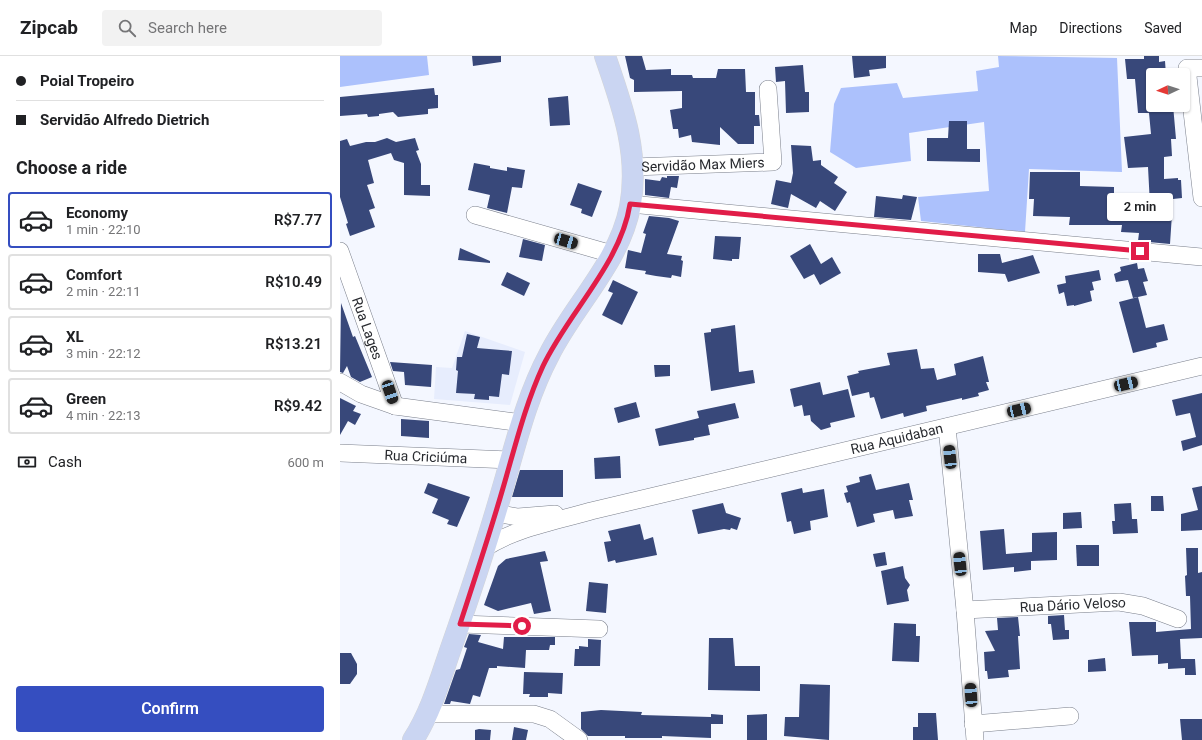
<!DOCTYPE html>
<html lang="en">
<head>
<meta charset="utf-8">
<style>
	body { margin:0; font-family:Roboto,sans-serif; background:#f2f2f2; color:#202124; height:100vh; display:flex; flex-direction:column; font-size:15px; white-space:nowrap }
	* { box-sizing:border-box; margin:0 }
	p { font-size:13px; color:#757577 }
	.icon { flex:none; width:22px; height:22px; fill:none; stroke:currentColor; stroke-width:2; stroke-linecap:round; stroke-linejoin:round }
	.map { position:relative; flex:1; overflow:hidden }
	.details { display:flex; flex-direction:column; background:#fff; width:340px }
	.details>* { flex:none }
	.banner { display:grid; align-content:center; height:88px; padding:0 16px; background:#fff }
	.needle { width:26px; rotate:266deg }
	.buttons { position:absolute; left:806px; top:12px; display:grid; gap:8px }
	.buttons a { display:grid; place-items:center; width:44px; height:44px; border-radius:4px; background:#fff; box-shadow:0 1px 3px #0004; font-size:20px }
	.end { position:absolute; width:18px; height:18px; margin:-9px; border:5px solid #e11d48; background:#fff; box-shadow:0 0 0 2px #fff }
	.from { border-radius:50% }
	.bubble { position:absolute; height:28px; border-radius:4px; background:#fff; box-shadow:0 1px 3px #0004; font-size:13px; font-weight:600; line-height:28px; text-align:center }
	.car { position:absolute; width:12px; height:24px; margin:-12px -6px; border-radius:5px; box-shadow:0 0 3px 1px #0007; background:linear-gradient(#222 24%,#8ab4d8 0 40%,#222 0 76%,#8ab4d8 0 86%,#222 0) }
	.banner b { display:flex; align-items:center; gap:14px; height:38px; font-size:15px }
	.banner b+b { border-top:1px solid #e0e0e0 }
	.banner i { width:10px; height:10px; background:#202124 }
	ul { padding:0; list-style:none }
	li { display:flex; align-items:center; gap:12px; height:56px; margin:0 8px 6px; padding:0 8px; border:2px solid #e0e0e0; border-radius:4px }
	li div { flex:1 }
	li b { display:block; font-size:15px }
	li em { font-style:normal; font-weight:600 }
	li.active { border-color:#354ec0 }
	li>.icon { width:36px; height:36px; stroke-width:1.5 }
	h2 { padding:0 16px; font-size:18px; line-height:48px }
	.pay { display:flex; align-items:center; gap:10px; height:44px; padding:0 16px; font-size:15px }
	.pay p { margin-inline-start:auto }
	.cta { display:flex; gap:8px; margin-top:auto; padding:8px 16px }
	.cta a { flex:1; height:46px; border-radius:4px; background:#354ec0; color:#fff; font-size:16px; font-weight:600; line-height:46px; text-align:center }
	header { display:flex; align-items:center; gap:24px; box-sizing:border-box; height:56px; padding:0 20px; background:#fff; border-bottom:1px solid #e0e0e0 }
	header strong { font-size:19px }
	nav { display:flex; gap:22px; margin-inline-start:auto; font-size:14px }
	.search { width:280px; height:36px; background:#f2f2f2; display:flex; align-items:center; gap:10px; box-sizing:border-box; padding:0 14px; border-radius:4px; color:#757577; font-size:15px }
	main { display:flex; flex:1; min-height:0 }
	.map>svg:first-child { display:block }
	.built { fill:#e7edfd }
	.forest { fill:#acc1fc }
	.building { fill:#38487a }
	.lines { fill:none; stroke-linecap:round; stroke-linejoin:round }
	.minor-casing { stroke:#7a7f8b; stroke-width:18 }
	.major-casing { stroke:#d4d5d6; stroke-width:22 }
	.minor { stroke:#fff; stroke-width:17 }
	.major { stroke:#cad5f2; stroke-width:21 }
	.route { stroke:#e11d48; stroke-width:5 }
	.labels { text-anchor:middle; stroke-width:4; stroke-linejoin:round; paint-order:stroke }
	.street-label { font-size:14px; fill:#292b30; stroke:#fff }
</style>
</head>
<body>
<header>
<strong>Zipcab</strong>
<div class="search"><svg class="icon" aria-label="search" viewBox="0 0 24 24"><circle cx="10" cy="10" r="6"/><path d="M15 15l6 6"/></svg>Search here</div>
<nav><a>Map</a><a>Directions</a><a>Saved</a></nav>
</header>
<main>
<section class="details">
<div class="banner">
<b><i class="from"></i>Poial Tropeiro</b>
<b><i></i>Servidão Alfredo Dietrich</b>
</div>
<h2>Choose a ride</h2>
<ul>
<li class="active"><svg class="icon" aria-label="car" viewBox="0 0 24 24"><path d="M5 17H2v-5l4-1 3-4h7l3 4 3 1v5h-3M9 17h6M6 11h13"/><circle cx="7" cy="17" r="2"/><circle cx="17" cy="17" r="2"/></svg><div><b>Economy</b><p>1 min · 22:10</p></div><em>R$7.77</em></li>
<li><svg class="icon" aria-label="car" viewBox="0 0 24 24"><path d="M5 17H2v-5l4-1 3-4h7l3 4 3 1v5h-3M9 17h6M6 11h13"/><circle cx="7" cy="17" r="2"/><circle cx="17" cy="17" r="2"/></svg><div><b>Comfort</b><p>2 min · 22:11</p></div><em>R$10.49</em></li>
<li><svg class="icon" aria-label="car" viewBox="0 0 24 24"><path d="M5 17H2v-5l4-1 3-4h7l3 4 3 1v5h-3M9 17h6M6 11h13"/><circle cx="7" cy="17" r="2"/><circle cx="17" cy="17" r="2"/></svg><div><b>XL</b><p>3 min · 22:12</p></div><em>R$13.21</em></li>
<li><svg class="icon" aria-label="car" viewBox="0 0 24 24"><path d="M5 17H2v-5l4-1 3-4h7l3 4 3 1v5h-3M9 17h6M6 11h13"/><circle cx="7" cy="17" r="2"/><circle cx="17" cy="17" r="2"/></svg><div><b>Green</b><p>4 min · 22:13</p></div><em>R$9.42</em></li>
</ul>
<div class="pay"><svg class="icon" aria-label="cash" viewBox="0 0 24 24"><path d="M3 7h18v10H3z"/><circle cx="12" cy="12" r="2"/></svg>Cash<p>600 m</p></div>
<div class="cta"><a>Confirm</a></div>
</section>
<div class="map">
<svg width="862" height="684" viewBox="0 0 862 684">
	<rect width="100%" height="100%" fill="#f4f7ff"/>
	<!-- built -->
	<path class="built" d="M125,275L185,296L170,349L94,343L96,311L112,312Z"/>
	<!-- forest -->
	<g class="forest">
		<path d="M0,0H87L89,19L0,31Z"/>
		<path d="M658,0L777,2L782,116L689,113L685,176L581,165L578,141L649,135L644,66L569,77L571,105L516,112L490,96L494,48L501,32L557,27L563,42L638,35L636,15L659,11Z"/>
	</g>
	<!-- building -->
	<g class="building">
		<path d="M132,0H161V6L133,10Z"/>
		<path d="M285,0H302L306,14L331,13V19H352L353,22H376L378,13H405L406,36H415V59H419L420,70H414V88H398L380,71V89L352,86L351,79L339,82L338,73H333L330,54L342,52V35L294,36V24L290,22Z"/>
		<path d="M512,0H546V12L529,14L530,20L514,22Z"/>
		<path d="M804,0H819V6L825,5L826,19H813V49H833L836,83H831L832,100L824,101V123L838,122V124H841L842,142L833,143L830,188L798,185L799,177L781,176L782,169H729L730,161L693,160L694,143H689L690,116H740V130L774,131V158L801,159L800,149H810L808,111L788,112L784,81L811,78L809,57H798L795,23H787L785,3H804Z"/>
		<path d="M463,9L465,36H469V56L446,57L445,25L436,26L435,11Z"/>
		<path d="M94,32L95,39H98V52L88,53V58L58,61L53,56L39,58V60L28,61L27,58L0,60V41Z"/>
		<path d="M228,40L230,69L210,70L208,42Z"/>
		<path d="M609,65H627V93H640V106L587,105V82H608Z"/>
		<path d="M47,82L56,86L75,82L79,94L76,95L81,108V129H90V140L64,139V107L54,104L51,97L28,104L34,127L27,129L35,152L29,154L35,171L10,180L6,168L8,167L0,141V85L7,83L10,90L26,86H35Z"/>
		<path d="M451,89L471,90L473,105L481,104V109L498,121L494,127L507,136L495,155L480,145L476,152L451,138L448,152L431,148L436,124L451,127L453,117Z"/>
		<path d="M134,107L150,110V112L167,115V111L185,114L182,132L172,131L167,157L147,152L150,139L128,134Z"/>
		<path d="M327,120H339L337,132L331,131L329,142L305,139V123L320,125L322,121L327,122Z"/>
		<path d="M238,127L262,135L252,161L241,157L242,153L230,149Z"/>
		<path d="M563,139L577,141L571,164L534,161L536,140L562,143Z"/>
		<path d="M309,160L329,162L339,165L327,198L342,200L341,204L343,205L341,221L332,219L331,222L316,220L305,218L306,215L285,212L288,194L301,197L306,178L303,177Z"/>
		<path d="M375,180L401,181L399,203H392V205L373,203Z"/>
		<path d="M183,183L205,189L202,205L179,201Z"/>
		<path d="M470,188L481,208L492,201L501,217L480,229L474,218L464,223L450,200Z"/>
		<path d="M120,192L150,205V207L118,204Z"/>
		<path d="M638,198H660L662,207L693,199L700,217L668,226L665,218L638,216Z"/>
		<path d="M797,207L798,213L804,212L808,225L803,226L807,239L798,241L806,272L824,268L828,284L816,287L817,291L793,297L779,246L798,241L793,242L788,224L776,226L774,218L781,215L780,211Z"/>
		<path d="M759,214L761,224L752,226L754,234L750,235L752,245L734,250V249L727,250L724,236L719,238L717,229L726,227L725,220Z"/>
		<path d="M167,216L190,227L184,240L161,229Z"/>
		<path d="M273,224L298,236L282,269L262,259L273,237L268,235Z"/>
		<path d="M1,247L13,281L15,280L32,321L20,326L11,321L7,310L3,317L0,316Z"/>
		<path d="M395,269L399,316L413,314L415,327L371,335L364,277L371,276V273Z"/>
		<path d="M127,278L140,281L137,292L172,295L169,319L162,318L159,341L149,340V344L134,343L135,338L116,337L118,315L116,314L117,301H122Z"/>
		<path d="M577,293L581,313L594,312L597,324L616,319L614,308L643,300L649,326H646L649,334L638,337L639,340L622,344V342L586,350L587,355L564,361L563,357L541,363L534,341L530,342L529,336L512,340L507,320L519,317L518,315L550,309L547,297Z"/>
		<path d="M50,306L92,309L91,331L65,329L64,316L53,315Z"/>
		<path d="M314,309H330V320L315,321Z"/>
		<path d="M480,326L483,339L508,333L515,361L490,367L491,371L481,374L471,365L470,359L464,360L462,349L454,351L450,333Z"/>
		<path d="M862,337V389L843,395L841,385L856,381L850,357L836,360L832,344Z"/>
		<path d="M0,342L16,350L13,355L21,358L15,369L8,365L0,379Z"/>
		<path d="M296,346L300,361L278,367L274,352Z"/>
		<path d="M395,347L399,362L368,369L370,379L354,382V384L319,390L315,373L359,362L357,355Z"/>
		<path d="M61,363L89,365V382L61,380Z"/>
		<path d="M280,400L281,422L255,423L254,402Z"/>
		<path d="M180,414H223V441H172Z"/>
		<path d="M531,418L536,434L569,427L573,444H569L573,460L555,463L553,454L533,458L535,466L517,471L510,446L507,447L504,437L508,436L506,430L520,426L519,421Z"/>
		<path d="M88,427L130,441L117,471L107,468L109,464L92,457L98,443L84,437Z"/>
		<path d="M862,430V474L841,475V458L858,454L852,432Z"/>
		<path d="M462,432L463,437L484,433L488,461L470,465L471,474L454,478L451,465L447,466L441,437Z"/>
		<path d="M811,440H823L824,455H811Z"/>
		<path d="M383,447L386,457L401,462L397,474L391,472L390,474L384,473L358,478L352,454Z"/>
		<path d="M791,447L792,463H797L798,477L773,478L772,465H775L774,448Z"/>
		<path d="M741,456L742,472L723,473V457Z"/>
		<path d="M300,468L304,484L313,481L317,499L276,507L275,504L268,506L264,486L271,485L268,475Z"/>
		<path d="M664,473L666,498L692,496V477L717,476V504L691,505V514L674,516V511L643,514L640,475Z"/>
		<path d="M736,489H759V510H737Z"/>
		<path d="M846,492H858V517L862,516V582L840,583L841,603H855L856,619H845V612L828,613V607L818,608V599L792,600L789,566H816V576L851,573L850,540H846L845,520L847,519Z"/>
		<path d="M205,495L208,505L200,506L211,555L194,558L191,547L158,555L144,549L158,510L166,503Z"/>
		<path d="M545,496L547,509L536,511L533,498Z"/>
		<path d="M563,510L565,522L570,529L567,534L569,545L547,549L541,515Z"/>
		<path d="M249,526L268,528L266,557L246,555Z"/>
		<path d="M724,559L725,574H729V583L713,584L711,568H708V560Z"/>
		<path d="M678,561L680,580H678L680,613L668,614L669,621L648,623L647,615H645L644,596L655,595L645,575L658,574L657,562Z"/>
		<path d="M554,567L576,568V580H580L579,606L552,605Z"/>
		<path d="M129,578L141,579L138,586L163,593L164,581H215V589H210L209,594H186L185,612L157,610V612H149L140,641L133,639L130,648L111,645L110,648H104L116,614L120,613L127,592L124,591Z"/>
		<path d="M369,582H393L395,610H420V635L368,634Z"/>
		<path d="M248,583L261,584L260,610H234L235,593H239V590L248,591Z"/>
		<path d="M0,597H11L17,608V618L10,628H0Z"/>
		<path d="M765,602L766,615L748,616V604Z"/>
		<path d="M184,616L223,617L222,638L208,637V641H189L190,638H183Z"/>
		<path d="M460,628L490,629L489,684L444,680L445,661H459Z"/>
		<path d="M261,654L302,656L301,659L371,661V658L383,659V668H371V682L322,680V682H285V680H248L241,673V656Z"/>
		<path d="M578,657H596L598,684H573V671H578Z"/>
		<path d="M427,658V684H407V659Z"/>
		<path d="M840,663H862V684H842Z"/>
		<path d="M174,671L188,674L186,684H172Z"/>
		<path d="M139,673L151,674L150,684H135V674Z"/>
	</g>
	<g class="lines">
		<!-- minor casing -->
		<g class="minor-casing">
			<g id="minor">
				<path d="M862,12H847L862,142"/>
				<path id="s1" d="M293,111L433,106L428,33"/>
				<path d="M290,148L862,201"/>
				<path d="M135,159L272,198"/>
				<path id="s2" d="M0,195L55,350"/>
				<path d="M0,326L21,338L55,350L182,367"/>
				<path d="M607,371L625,554L635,684"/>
				<path id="s3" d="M0,397L171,404"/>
				<path d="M155,457L178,461L215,458"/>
				<path id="s4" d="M145,492C175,472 216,465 251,455L862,310"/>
				<path id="s5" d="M625,554L779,546L803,550L838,563"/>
				<path d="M120,568L259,573"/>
				<path d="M87,658H194L210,663L239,684"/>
				<path d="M633,668L730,660"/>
			</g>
		</g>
		<!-- major casing -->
		<g class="major-casing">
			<path id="major" d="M73,684C91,656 100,624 111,592C129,541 146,490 161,438C175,391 186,342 209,299C234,249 279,207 290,151C300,98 282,49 265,0"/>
		</g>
		<!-- minor -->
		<use href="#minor" class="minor"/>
		<!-- major -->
		<use href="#major" class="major"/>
	</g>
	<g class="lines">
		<!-- route -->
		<path class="route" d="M182,570L120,568C135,522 150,477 163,432C175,391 185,349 203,310C228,257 281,207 290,148L800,195"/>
	</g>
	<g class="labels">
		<!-- street labels -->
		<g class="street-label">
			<text dy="5" stroke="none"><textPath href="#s1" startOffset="70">Servidão Max Miers</textPath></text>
			<text dy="5" stroke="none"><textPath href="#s2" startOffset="82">Rua Lages</textPath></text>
			<text dy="5" stroke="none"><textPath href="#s4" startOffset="427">Rua Aquidaban</textPath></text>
			<text dy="5" stroke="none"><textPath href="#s3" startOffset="86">Rua Criciúma</textPath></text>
			<text dy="5" stroke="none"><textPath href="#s5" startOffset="108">Rua Dário Veloso</textPath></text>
		</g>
	</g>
</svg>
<div class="buttons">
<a><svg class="needle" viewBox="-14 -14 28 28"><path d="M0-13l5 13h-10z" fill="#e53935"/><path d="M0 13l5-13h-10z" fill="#757577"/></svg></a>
</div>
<i class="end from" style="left:182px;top:570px"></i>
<i class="end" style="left:800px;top:195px"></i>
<div class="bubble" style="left:767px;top:137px;width:66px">2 min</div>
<i class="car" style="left:226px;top:185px;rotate:106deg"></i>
<i class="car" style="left:786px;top:328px;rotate:77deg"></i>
<i class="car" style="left:50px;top:336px;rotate:161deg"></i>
<i class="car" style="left:679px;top:354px;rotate:77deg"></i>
<i class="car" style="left:610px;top:401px;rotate:354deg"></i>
<i class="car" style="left:620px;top:508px;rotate:354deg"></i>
<i class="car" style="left:631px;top:639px;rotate:356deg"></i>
</div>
</main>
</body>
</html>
